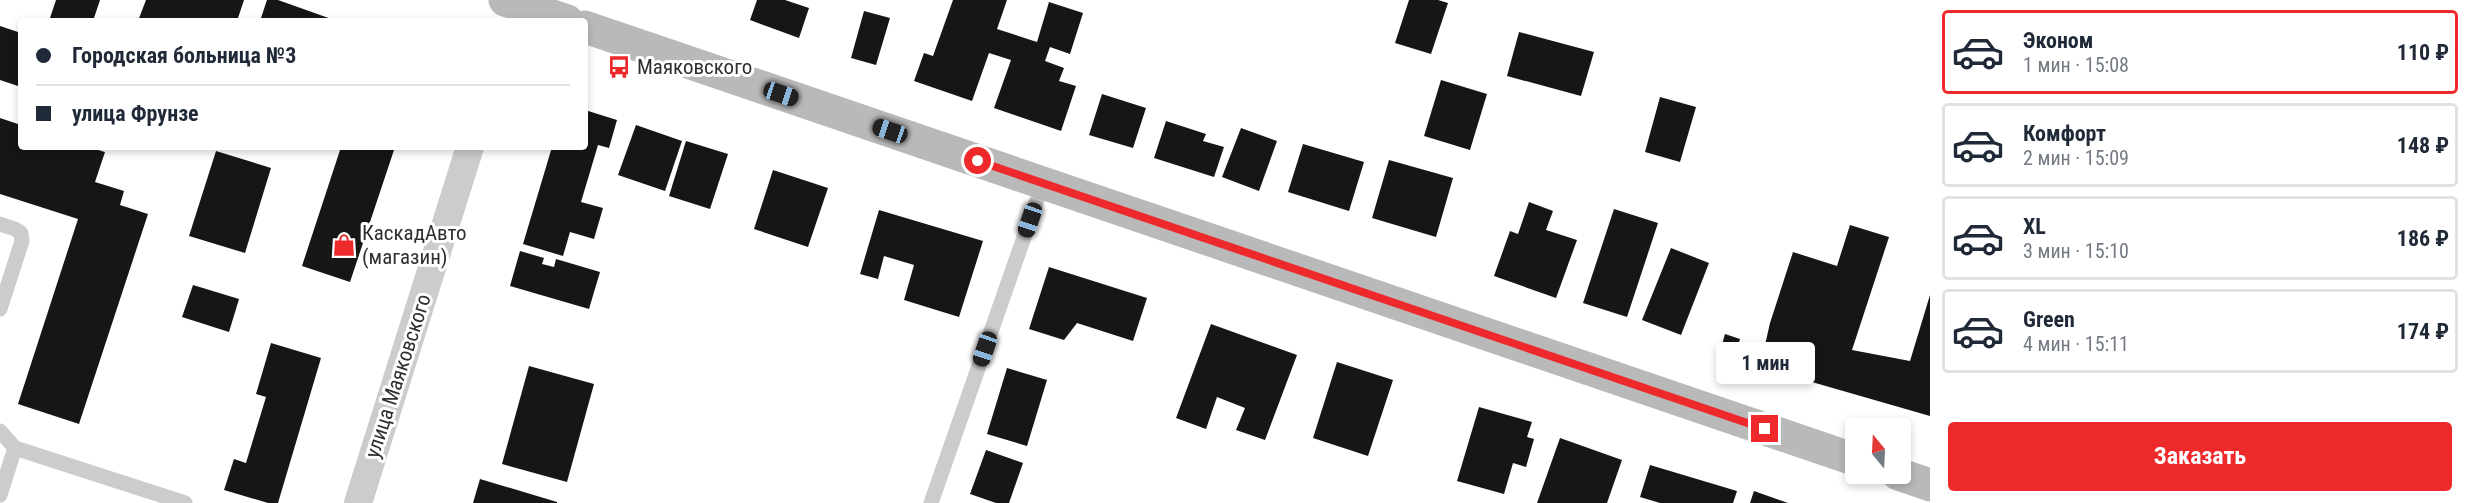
<!DOCTYPE html>
<html lang="ru">
<head>
<meta charset="utf-8">
<style>
	body { margin:0; font-family:"Roboto Condensed",sans-serif; background:#f2f2f3; color:#1f2937; height:100vh; display:flex; flex-direction:column; font-size:22px; white-space:nowrap }
	* { box-sizing:border-box; margin:0 }
	p { font-size:20px; color:#747a83 }
	.icon { flex:none; width:33px; height:33px; fill:none; stroke:currentColor; stroke-width:2; stroke-linecap:round; stroke-linejoin:round }
	.map { position:relative; flex:1; overflow:hidden }
	.sheet { display:flex; flex-direction:column; background:#fff; width:540px }
	.sheet>* { flex:none }
	.hud { position:absolute; left:18px; top:18px; width:570px; height:132px; border-radius:6px; box-shadow:0 3px 9px #0003; display:grid; align-content:center; height:132px; padding:0 18px; background:#fff }
	.needle { width:39px; rotate:342deg }
	.buttons { position:absolute; left:1845px; top:418px; display:grid; gap:12px }
	.buttons a { display:grid; place-items:center; width:66px; height:66px; border-radius:6px; background:#fff; box-shadow:0 3px 9px #0003; font-size:30px }
	.end { position:absolute; width:27px; height:27px; margin:-14px; border:8px solid #ee292c; background:#fff; box-shadow:0 0 0 3px #fff }
	.from { border-radius:50% }
	.bubble { position:absolute; height:42px; border-radius:6px; background:#fff; box-shadow:0 3px 9px #0003; font-size:20px; font-weight:700; line-height:42px; text-align:center }
	.car { position:absolute; width:18px; height:36px; margin:-18px -9px; border-radius:8px; box-shadow:0 0 4px 2px #0007; background:linear-gradient(#222 24%,#8ab4d8 0 40%,#222 0 76%,#8ab4d8 0 86%,#222 0) }
	.hud b { display:flex; align-items:center; gap:21px; height:57px; font-size:22px }
	.hud b+b { border-top:2px solid #e0e1e3 }
	.hud i { width:15px; height:15px; background:#1f2937 }
	ul { padding:10px 0 0; list-style:none }
	li { display:flex; align-items:center; gap:18px; height:84px; margin:0 12px 9px; padding:0 6px; border:3px solid #e0e1e3; border-radius:6px }
	li div { flex:1 }
	li b { display:block; font-size:22px }
	li em { font-style:normal; font-weight:700 }
	li.on { border-color:#ee292c }
	li>.icon { width:54px; height:54px; stroke-width:1.5 }
	.button { display:flex; gap:12px; margin-top:auto; padding:12px 18px }
	.button a { flex:1; height:69px; border-radius:6px; background:#ee292c; color:#fff; font-size:24px; font-weight:700; line-height:69px; text-align:center }
	main { display:flex; flex:1; min-height:0 }
	.map>svg:first-child { display:block }
	.building { fill:#161616 }
	.lines { fill:none; stroke-linecap:round; stroke-linejoin:round }
	.lane { stroke:#ccc; stroke-width:15 }
	.street { stroke:#ccc; stroke-width:28 }
	.secondary { stroke:#b9b9b9; stroke-width:33 }
	.route { stroke:#ee292c; stroke-width:8 }
	.labels { text-anchor:middle; stroke-width:6; stroke-linejoin:round; paint-order:stroke }
	.poi-label { font-size:21px; fill:#2f2f2f; stroke:#fff; text-anchor:start }
	.street-label { font-size:21px; fill:#2f2f2f; stroke:#fff }
</style>
</head>
<body>
<main>
<div class="map">
<svg width="1930" height="503" viewBox="0 0 1930 503">
	<rect width="100%" height="100%" fill="#fff"/>
	<!-- building -->
	<g class="building">
		<path d="M56,0H100L93,21H49Z"/>
		<path d="M146,0H244L237,21H138Z"/>
		<path d="M267,0H278L337,21H260Z"/>
		<path d="M757,0H785L809,8L799,38L750,20Z"/>
		<path d="M953,0H1007L997,29L1037,42L1049,2L1083,13L1070,54L1050,47L1045,61L1064,68L1059,81L1076,86L1061,131L994,108L1011,60L989,53L972,101L914,81L924,53L933,56Z"/>
		<path d="M1409,0H1438L1448,3L1431,54L1395,43Z"/>
		<path d="M864,11L890,18L876,65L851,58Z"/>
		<path d="M0,26L21,33V87L0,80Z"/>
		<path d="M1519,32L1594,52L1581,96L1507,76Z"/>
		<path d="M1441,80L1487,94L1470,150L1424,136Z"/>
		<path d="M1102,94L1146,108L1133,148L1089,135Z"/>
		<path d="M1660,97L1696,107L1680,162L1645,152Z"/>
		<path d="M585,110L617,120L609,148L598,145L581,202L603,208L594,239L570,232L563,256L523,244L552,147H585Z"/>
		<path d="M0,118L21,125V147H88L105,152L95,182L124,191L120,205L148,214L79,424L18,404L78,219L0,194Z"/>
		<path d="M1166,121L1206,134L1203,141L1224,147L1214,177L1154,158Z"/>
		<path d="M636,125L682,141L665,191L618,175Z"/>
		<path d="M1241,128L1277,141L1259,191L1222,177Z"/>
		<path d="M686,141L728,154L710,209L669,196Z"/>
		<path d="M1303,144L1364,162L1349,211L1288,192Z"/>
		<path d="M341,147H395L350,282L302,266Z"/>
		<path d="M216,151L271,168L245,253L189,236Z"/>
		<path d="M1389,160L1453,178L1436,237L1372,218Z"/>
		<path d="M773,170L828,188L808,247L754,229Z"/>
		<path d="M1529,202L1553,211L1546,230L1577,240L1556,298L1494,276L1510,231L1518,234Z"/>
		<path d="M1614,209L1658,223L1627,317L1583,303Z"/>
		<path d="M879,210L983,241L959,317L904,300L914,265L884,256L878,279L860,274Z"/>
		<path d="M1850,225L1889,237L1852,350L1910,361L1930,295V416L1760,367L1770,323L1793,252L1837,266Z"/>
		<path d="M1671,248L1709,263L1681,335L1642,320Z"/>
		<path d="M520,251L544,258L542,264L554,267L556,259L600,272L589,309L510,286Z"/>
		<path d="M1049,267L1147,298L1133,341L1077,323L1064,340L1029,329Z"/>
		<path d="M193,285L239,299L229,332L182,317Z"/>
		<path d="M1211,324L1297,355L1265,440L1236,430L1245,408L1217,397L1206,429L1176,418Z"/>
		<path d="M1725,334L1740,339L1734,359L1719,355Z"/>
		<path d="M271,343L321,358L278,503H268L224,490L234,459L246,463L266,397L256,394Z"/>
		<path d="M1337,362L1393,380L1368,456L1313,438Z"/>
		<path d="M529,366L594,384L567,482L502,464Z"/>
		<path d="M1007,368L1047,380L1027,446L987,434Z"/>
		<path d="M1479,407L1532,422L1527,437L1534,439L1526,467L1513,463L1504,494L1457,481Z"/>
		<path d="M1560,438L1622,460L1607,503H1537Z"/>
		<path d="M986,450L1023,463L1009,503H996L970,494Z"/>
		<path d="M1650,465L1737,491L1733,503H1660L1640,497Z"/>
		<path d="M480,479L557,502V503H473Z"/>
		<path d="M1754,491L1788,503H1750Z"/>
	</g>
	<g class="lines">
		<!-- lane -->
		<g class="lane">
			<path d="M0,224L15,229L21,233L22,241L0,309"/>
			<path d="M0,431L15,448"/>
			<path d="M0,495L15,448L185,503"/>
			<path d="M931,503L1043,183"/>
		</g>
		<!-- street -->
		<path class="street" d="M358,503L470,147"/>
		<!-- secondary -->
		<g class="secondary">
			<path d="M505,0L567,21"/>
			<path d="M585,27L1856,460"/>
			<path d="M1898,474L1930,485"/>
		</g>
	</g>
	<g class="lines">
		<!-- route -->
		<path class="route" d="M978,161L1765,429"/>
	</g>
	<!-- icons -->
	<defs>
		<g id="bus-bare" transform="scale(1.8)"><path d="M-5-6H5V4H4V6H2V4H-2V6H-4V4H-5ZM-3.5-4V0h7V-4ZM-3.5 1.2v1.5H-2V1.2ZM2 1.2v1.5H3.5V1.2Z" fill="#ee292c" stroke="#fff" stroke-width="2.5" paint-order="stroke"/></g>
		<g id="shop-bare" transform="scale(1.8)"><path d="M-5-2.5h2.3a2.7 3.5 0 0 1 5.4 0H5L5.5 6h-11ZM-1.5-2.5h3a1.5 2.3 0 0 0-3 0Z" fill="#ee292c" stroke="#fff" stroke-width="2.5" paint-order="stroke"/></g>
	</defs>
	<g fill-rule="evenodd">
		<use href="#bus-bare" x="619" y="67"/>
		<use href="#shop-bare" x="344" y="245"/>
	</g>
	<g class="labels">
		<!-- poi labels -->
		<g class="poi-label">
			<text x="637" y="74">Маяковского</text>
			<text x="362" y="240">КаскадАвто<tspan x="362" dy="24">(магазин)</tspan></text>
		</g>
		<!-- street labels -->
		<g class="street-label">
			<text transform="translate(398 376) rotate(-72)" y="7">улица Маяковского</text>
		</g>
	</g>
</svg>
<div class="buttons">
<a><svg class="needle" viewBox="-14 -14 28 28"><path d="M0-13l5 13h-10z" fill="#e53935"/><path d="M0 13l5-13h-10z" fill="#747a83"/></svg></a>
</div>
<i class="end from" style="left:978px;top:161px"></i>
<i class="end" style="left:1765px;top:429px"></i>
<div class="bubble" style="left:1716px;top:342px;width:99px">1 мин</div>
<i class="car" style="left:781px;top:94px;rotate:109deg"></i>
<i class="car" style="left:890px;top:131px;rotate:289deg"></i>
<i class="car" style="left:1030px;top:220px;rotate:199deg"></i>
<i class="car" style="left:985px;top:349px;rotate:199deg"></i>
<div class="hud">
<b><i class="from"></i>Городская больница №3</b>
<b><i></i>улица Фрунзе</b>
</div>
</div>
<section class="sheet">
<ul>
<li class="on"><svg class="icon" aria-label="car" viewBox="0 0 24 24"><path d="M5 17H2v-5l4-1 3-4h7l3 4 3 1v5h-3M9 17h6M6 11h13"/><circle cx="7" cy="17" r="2"/><circle cx="17" cy="17" r="2"/></svg><div><b>Эконом</b><p>1 мин · 15:08</p></div><em>110 ₽</em></li>
<li><svg class="icon" aria-label="car" viewBox="0 0 24 24"><path d="M5 17H2v-5l4-1 3-4h7l3 4 3 1v5h-3M9 17h6M6 11h13"/><circle cx="7" cy="17" r="2"/><circle cx="17" cy="17" r="2"/></svg><div><b>Комфорт</b><p>2 мин · 15:09</p></div><em>148 ₽</em></li>
<li><svg class="icon" aria-label="car" viewBox="0 0 24 24"><path d="M5 17H2v-5l4-1 3-4h7l3 4 3 1v5h-3M9 17h6M6 11h13"/><circle cx="7" cy="17" r="2"/><circle cx="17" cy="17" r="2"/></svg><div><b>XL</b><p>3 мин · 15:10</p></div><em>186 ₽</em></li>
<li><svg class="icon" aria-label="car" viewBox="0 0 24 24"><path d="M5 17H2v-5l4-1 3-4h7l3 4 3 1v5h-3M9 17h6M6 11h13"/><circle cx="7" cy="17" r="2"/><circle cx="17" cy="17" r="2"/></svg><div><b>Green</b><p>4 мин · 15:11</p></div><em>174 ₽</em></li>
</ul>
<div class="button"><a>Заказать</a></div>
</section>
</main>
</body>
</html>
